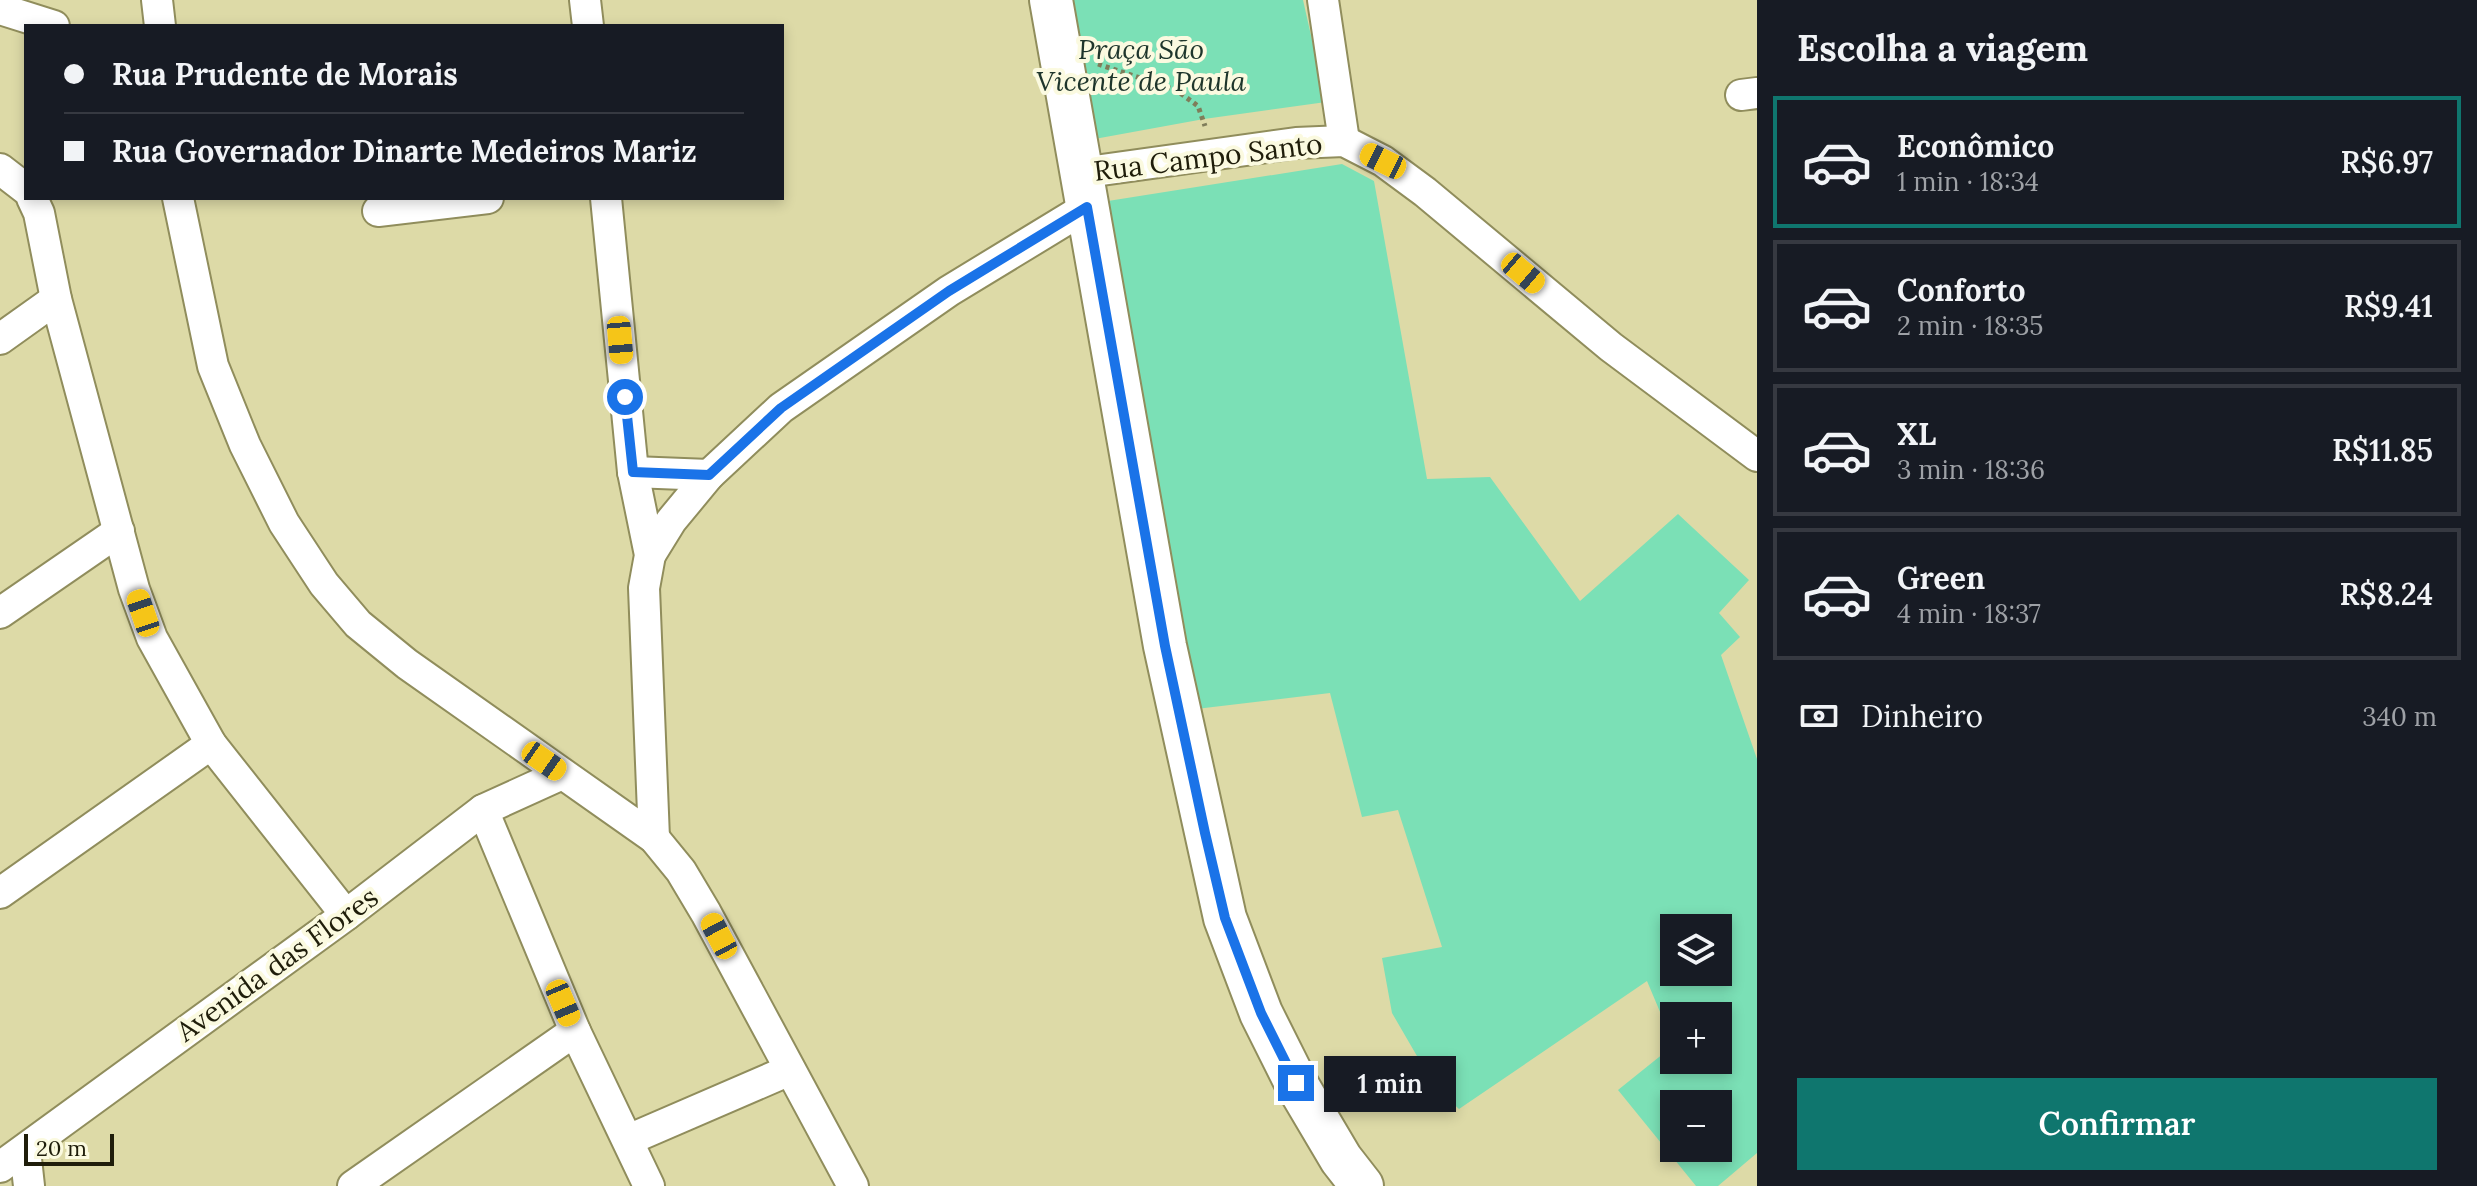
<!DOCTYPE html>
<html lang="pt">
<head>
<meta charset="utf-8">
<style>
	body { margin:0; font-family:Lora,serif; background:#242831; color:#f1f3f6; height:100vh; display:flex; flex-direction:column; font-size:30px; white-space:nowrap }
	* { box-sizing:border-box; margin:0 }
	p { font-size:26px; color:#9ea1a6 }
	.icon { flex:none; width:44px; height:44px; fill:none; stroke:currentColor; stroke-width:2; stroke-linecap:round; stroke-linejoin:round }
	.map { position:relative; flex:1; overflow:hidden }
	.sheet { display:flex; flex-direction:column; background:#171b24; width:720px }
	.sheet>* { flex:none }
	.top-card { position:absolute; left:24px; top:24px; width:760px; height:176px; border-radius:0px; box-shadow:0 4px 12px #0003; display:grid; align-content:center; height:176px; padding:0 40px; background:#171b24 }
	.buttons { position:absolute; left:1660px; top:914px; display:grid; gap:16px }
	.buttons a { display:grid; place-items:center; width:72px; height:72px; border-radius:0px; background:#171b24; box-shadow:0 4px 12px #0003; font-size:40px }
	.scale { position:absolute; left:24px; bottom:20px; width:90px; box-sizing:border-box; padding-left:8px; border:4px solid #1f1d0a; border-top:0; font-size:22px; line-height:28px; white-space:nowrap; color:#1f1d0a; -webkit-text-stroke:6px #fbfae0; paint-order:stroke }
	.end { position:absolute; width:36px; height:36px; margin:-18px; border:10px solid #1a73e8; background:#fff; box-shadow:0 0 0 4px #fff }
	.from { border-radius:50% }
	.bubble { position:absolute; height:56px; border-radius:0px; background:#171b24; box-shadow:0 4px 12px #0003; font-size:26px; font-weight:600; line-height:56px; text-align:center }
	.car { position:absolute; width:24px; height:48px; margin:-24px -12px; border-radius:10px; box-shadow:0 0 6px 2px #0007; background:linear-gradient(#f5c518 24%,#345 0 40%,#f5c518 0 76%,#345 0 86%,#f5c518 0) }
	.top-card b { display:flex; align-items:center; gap:28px; height:76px; font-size:30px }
	.top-card b+b { border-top:2px solid #363941 }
	.top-card i { width:20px; height:20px; background:#f1f3f6 }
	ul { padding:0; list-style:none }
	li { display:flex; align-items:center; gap:24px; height:132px; margin:0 16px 12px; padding:0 24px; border:4px solid #363941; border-radius:0px }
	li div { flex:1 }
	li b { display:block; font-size:30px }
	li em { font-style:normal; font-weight:600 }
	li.on { border-color:#0f766e }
	li>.icon { width:72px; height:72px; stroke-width:1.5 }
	h2 { padding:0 40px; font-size:36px; line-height:96px }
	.pay { display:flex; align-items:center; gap:20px; height:88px; padding:0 40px; font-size:30px }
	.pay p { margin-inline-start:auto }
	.action { display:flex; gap:16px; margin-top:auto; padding:16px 40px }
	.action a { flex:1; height:92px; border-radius:0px; background:#0f766e; color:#fff; font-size:32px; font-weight:600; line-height:92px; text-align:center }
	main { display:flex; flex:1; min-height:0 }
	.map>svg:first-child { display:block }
	.green { fill:#7be0b6; fill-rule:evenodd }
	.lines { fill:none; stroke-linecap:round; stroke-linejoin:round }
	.minor-casing { stroke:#908d5c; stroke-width:34 }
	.secondary-casing { stroke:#908d5c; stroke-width:46 }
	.path { stroke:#7f7d5a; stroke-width:5; stroke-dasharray:4 4; stroke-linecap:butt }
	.minor { stroke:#fff; stroke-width:30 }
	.secondary { stroke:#fff; stroke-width:42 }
	.route { stroke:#1a73e8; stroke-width:10 }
	.labels { text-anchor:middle; stroke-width:8; stroke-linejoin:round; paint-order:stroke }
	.park-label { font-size:28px; font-style:italic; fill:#1e352b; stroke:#fbfae0 }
	.street-label { font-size:28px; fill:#1f1d0a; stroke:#fbfae0 }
</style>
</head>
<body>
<main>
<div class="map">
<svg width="1757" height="1186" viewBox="0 0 1757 1186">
	<rect width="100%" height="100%" fill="#dddaa7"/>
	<!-- green -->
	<g class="green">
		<path d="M1059,0H1303L1326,102L1204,119L1089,140Z"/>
		<path d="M1342,164L1374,181L1427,479L1490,477L1580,601L1678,514L1749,580L1719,613L1740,637L1721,655L1757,759V1153L1718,1186H1696L1618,1090L1674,1045V1060H1718V1016H1674V1045L1647,981L1459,1109L1435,1087L1392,1013L1382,958L1442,947L1398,810L1362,817L1330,693L1196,709L1108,201ZM1674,928H1718V972H1674ZM1674,1104H1718V1148H1674Z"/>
	</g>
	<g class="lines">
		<!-- minor casing -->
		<g class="minor-casing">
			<g id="minor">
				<path d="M157,0L160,26"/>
				<path d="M585,0L588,26"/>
				<path d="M1323,0L1344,141"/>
				<path d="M0,9L54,26"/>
				<path d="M1741,95L1757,93"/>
				<path d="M0,169L26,189"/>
				<path d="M1080,173L1296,143L1344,141L1383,161L1425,192L1611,347L1757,456"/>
				<path d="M32,198L39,213L56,299L134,589L152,638L211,744L346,915"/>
				<path d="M178,198L213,366L245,445L284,523L324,584L358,624L407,664L654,838L681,871L706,913L853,1186"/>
				<path d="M606,198L633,472L650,555L644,588L654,838"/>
				<path d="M378,211L488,198"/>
				<path d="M0,339L56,299"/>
				<path d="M633,472L709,475"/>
				<path d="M650,555L671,521L709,475L781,408L949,291L1087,207"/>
				<path d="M0,613L119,531"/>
				<path d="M483,810L575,1031L649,1186"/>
				<path d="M0,893L211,744"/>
				<path d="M628,1140L790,1070"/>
				<path d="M25,1150L29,1186"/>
				<path d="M0,1167L346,915L483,810L562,774"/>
				<path d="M353,1186L575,1031"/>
			</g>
		</g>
		<!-- secondary casing -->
		<g class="secondary-casing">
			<path id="secondary" d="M1051,0L1165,646L1225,918L1261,1013L1296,1083L1341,1159L1362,1186"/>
		</g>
		<!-- path -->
		<path class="path" d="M1098,64L1176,90L1198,106L1205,126"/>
		<!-- minor -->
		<use href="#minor" class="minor"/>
		<!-- secondary -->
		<use href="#secondary" class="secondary"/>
	</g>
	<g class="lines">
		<!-- route -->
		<path class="route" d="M625,397L633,472L709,475L781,408L949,291L1087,207L1165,646L1205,833L1225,918L1261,1013L1296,1083"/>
	</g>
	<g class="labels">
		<!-- park labels -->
		<g class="park-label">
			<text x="1141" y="59">Praça São<tspan x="1141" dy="32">Vicente de Paula</tspan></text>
		</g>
		<!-- street labels -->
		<g class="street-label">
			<text transform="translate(1208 157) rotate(-7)" y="10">Rua Campo Santo</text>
			<text transform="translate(277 964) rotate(-36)" y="10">Avenida das Flores</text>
		</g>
	</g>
</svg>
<div class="buttons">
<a><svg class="icon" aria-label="layers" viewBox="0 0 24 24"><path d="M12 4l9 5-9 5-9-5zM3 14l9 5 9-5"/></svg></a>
<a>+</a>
<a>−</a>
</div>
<div class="scale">20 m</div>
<i class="end from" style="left:625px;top:397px"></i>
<i class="end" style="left:1296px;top:1083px"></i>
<div class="bubble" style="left:1324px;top:1056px;width:132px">1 min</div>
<i class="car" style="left:1383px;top:161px;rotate:296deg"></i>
<i class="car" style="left:1523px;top:273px;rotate:130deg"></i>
<i class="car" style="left:620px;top:340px;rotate:175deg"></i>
<i class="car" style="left:143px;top:613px;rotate:341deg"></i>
<i class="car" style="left:544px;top:761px;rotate:125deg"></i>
<i class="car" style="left:719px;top:936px;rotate:332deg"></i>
<i class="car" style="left:563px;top:1003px;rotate:157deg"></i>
<div class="top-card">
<b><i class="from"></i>Rua Prudente de Morais</b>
<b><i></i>Rua Governador Dinarte Medeiros Mariz</b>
</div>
</div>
<section class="sheet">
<h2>Escolha a viagem</h2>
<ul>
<li class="on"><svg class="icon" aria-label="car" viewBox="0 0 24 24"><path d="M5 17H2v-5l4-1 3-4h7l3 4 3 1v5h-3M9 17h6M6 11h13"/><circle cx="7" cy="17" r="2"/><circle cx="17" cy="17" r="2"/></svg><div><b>Econômico</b><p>1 min · 18:34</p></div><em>R$6.97</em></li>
<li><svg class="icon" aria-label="car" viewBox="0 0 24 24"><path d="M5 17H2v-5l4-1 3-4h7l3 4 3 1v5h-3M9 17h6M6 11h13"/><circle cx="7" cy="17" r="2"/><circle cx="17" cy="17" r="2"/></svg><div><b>Conforto</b><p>2 min · 18:35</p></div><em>R$9.41</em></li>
<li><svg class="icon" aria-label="car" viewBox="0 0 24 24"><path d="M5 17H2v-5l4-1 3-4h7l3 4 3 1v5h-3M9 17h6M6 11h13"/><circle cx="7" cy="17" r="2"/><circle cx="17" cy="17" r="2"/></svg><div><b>XL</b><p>3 min · 18:36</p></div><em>R$11.85</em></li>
<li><svg class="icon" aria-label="car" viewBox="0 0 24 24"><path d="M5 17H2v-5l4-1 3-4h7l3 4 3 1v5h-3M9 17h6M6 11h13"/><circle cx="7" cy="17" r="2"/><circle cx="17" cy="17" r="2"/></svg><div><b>Green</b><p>4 min · 18:37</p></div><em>R$8.24</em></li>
</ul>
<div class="pay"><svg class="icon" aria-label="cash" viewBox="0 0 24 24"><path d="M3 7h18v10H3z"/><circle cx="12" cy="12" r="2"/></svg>Dinheiro<p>340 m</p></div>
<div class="action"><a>Confirmar</a></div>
</section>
</main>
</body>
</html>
